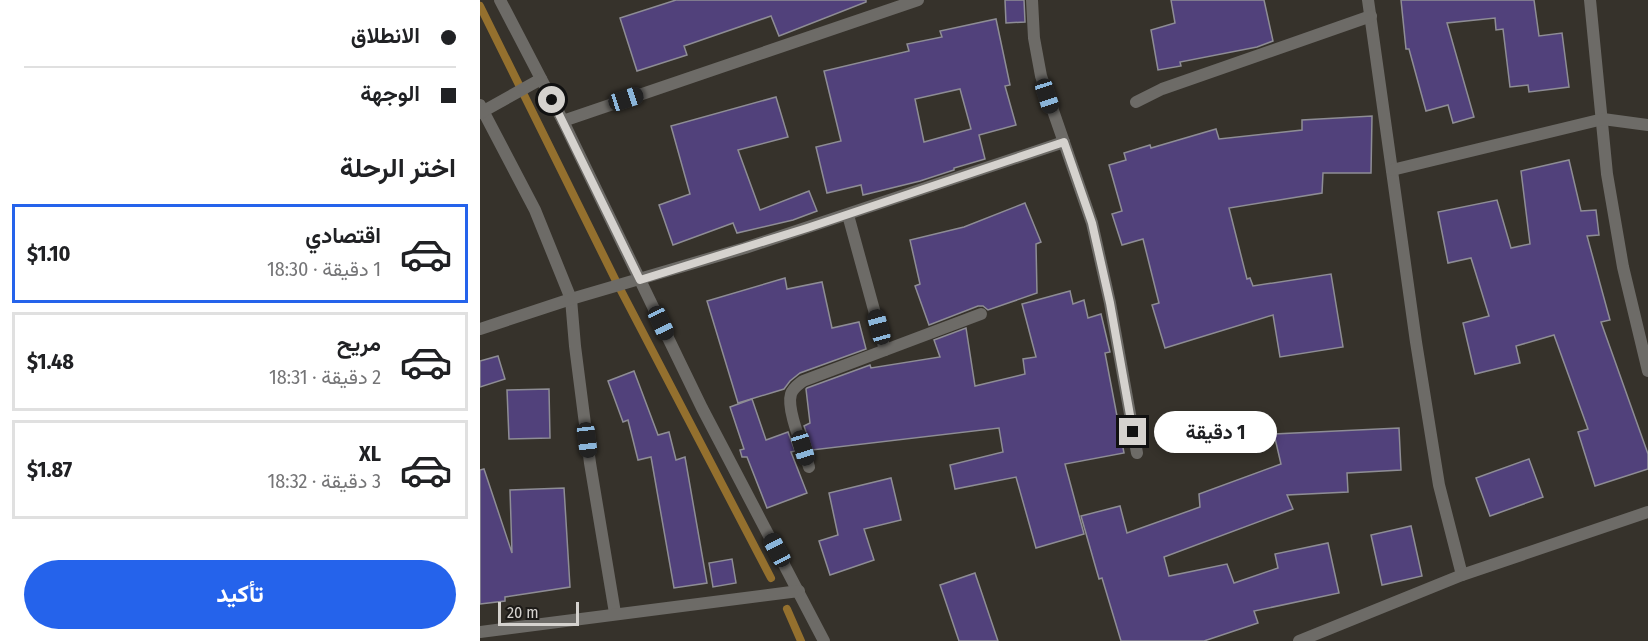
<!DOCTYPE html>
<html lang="ar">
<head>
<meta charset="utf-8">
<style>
	body { margin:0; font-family:"Fira Sans Condensed",Vazirmatn,sans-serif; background:#f6f6f6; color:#202124; direction:rtl; height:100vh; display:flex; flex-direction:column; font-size:22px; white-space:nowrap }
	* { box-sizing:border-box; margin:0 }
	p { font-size:20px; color:#757577 }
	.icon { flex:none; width:33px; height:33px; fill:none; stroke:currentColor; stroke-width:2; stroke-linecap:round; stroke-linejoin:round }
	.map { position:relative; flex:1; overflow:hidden; direction:ltr }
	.sheet { display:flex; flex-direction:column; background:#fff; width:480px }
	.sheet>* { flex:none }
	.guide { display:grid; align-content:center; height:132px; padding:0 24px; background:#fff }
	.scale { position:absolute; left:18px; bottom:15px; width:81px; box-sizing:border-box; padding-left:6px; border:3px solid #d5d2ce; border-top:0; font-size:16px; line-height:21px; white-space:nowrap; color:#d5d2ce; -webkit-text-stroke:4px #1c1a17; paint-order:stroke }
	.end { position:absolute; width:27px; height:27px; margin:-14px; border:8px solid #d5d2ce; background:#111; box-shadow:0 0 0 3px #111 }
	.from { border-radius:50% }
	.bubble { position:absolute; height:42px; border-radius:21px; background:#fff; box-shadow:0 3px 9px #0003; font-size:20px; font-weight:700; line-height:42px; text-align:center; direction:rtl }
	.car { position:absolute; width:18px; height:36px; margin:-18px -9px; border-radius:8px; box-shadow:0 0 4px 2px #0007; background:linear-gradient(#222 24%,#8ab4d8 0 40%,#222 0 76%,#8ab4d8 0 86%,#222 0) }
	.guide b { display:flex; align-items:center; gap:21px; height:57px; font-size:22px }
	.guide b+b { border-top:2px solid #e0e0e0 }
	.guide i { width:15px; height:15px; background:#202124 }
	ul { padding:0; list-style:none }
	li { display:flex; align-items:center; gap:18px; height:99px; margin:0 12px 9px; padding:0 12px; border:3px solid #e0e0e0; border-radius:0px }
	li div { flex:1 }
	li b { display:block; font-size:22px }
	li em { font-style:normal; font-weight:700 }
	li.selected { border-color:#2563eb }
	li>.icon { width:54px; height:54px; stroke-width:1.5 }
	h2 { padding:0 24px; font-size:27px; line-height:72px }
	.button { display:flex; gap:12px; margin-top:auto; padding:12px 24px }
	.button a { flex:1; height:69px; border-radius:36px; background:#2563eb; color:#fff; font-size:24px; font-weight:700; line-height:69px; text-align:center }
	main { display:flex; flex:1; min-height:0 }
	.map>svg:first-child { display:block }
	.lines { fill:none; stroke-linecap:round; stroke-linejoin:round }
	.stream { stroke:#94702e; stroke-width:8 }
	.building { fill:#51417b; stroke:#8e8d95; stroke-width:1.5; fill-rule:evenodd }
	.minor { stroke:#6d6b67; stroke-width:12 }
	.route { stroke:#d5d2ce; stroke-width:8 }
</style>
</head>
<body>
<main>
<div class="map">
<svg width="1168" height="641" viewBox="0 0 1168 641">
	<rect width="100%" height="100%" fill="#36322b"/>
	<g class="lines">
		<!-- stream -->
		<g class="stream">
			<path d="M0,6L136,281L291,578"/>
			<path d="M307,609L321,641"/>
		</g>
	</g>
	<!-- building -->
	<g class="building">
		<path d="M196,0H386V2L299,36L291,16L204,46L207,55L157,71L140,18Z"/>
		<path d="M525,0H544L545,22L526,23Z"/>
		<path d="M691,0H784L793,41L777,47L700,62L701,66L678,70L671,30L695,23Z"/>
		<path d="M921,0H1054L1059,36L1082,33L1089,87L1049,92L1048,85L1030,87L1023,29L1016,30L1015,18L967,23L994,117L973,123L968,105L946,111L929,49H926Z"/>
		<path d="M516,19L530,85L525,86L536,125L499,135L505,159L474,168V170L440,181L383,195L381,185L347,193L336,147L361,141L344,71L429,51L427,44L462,37L460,31ZM480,89L491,129L444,142L435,99Z"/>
		<path d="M296,97L308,137L258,150L280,210L329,191L337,211L313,220L257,233L253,223L193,245L179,205L210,194L191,126Z"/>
		<path d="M892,116L891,173H843L842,193L749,208L767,279L770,278L773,286L851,274L863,347L800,357L793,315L685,348L672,305L679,303L663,239L642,245L632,214L642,211L629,165L646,160L644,153L670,145L671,148L736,129L739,139L822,130V120Z"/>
		<path d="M1089,160L1101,211L1116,210L1119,235L1107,236L1130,320L1121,322L1168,454V469L1115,486L1098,432L1108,429L1074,335L1036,346L1040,363L995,374L983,323L1009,316L991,258L968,263L958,212L1017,200L1031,248L1050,244L1041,171Z"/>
		<path d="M545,203L561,242L556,244L557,293L508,310L503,306H498L449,325L435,286L440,284L430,240L484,227Z"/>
		<path d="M305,278L307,289L342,282L352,328L379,322L386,349L320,373L310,381L304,389L258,403L227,301Z"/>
		<path d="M590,291L593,304L604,300L608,318L621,314L630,352L625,353L644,453L585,464L604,534L556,548L536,477L475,489L470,465L523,452L519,428L332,450L324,426L330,423L326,389L327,388L390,365L391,368L460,357L454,340L486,328L495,386L545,374L543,359L556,357L542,304Z"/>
		<path d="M18,356L25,379L0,387V361Z"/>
		<path d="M154,371L178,435L189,432L196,460L205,457L227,583L194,588L171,457L158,460L148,420L143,422L128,381Z"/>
		<path d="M69,389L70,438L29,439L27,390Z"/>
		<path d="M272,399L286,440L308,432L315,451L311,452L327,493L287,508L267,457H262L260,450L264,449L250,407Z"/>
		<path d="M919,428L921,470L867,473L868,492L807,495L813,509L684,557L689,576L747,564L754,583L798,568L795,554L848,543L859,593L774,611L778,623L724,641H641L622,578L619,579L601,516L640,506L647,533L720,507L719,494L801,464L794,434Z"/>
		<path d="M1049,459L1063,497L1010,516L996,478Z"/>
		<path d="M4,469L32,553L30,490L84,488L90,587L25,597V601L0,604V470Z"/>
		<path d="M411,478L421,520L384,529L394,560L350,575L339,541L358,535L349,493Z"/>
		<path d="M931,526L942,576L902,585L891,535Z"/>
		<path d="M252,559L256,583L233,587L229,563Z"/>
		<path d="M495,573L518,641H479L460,585Z"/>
	</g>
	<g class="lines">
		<!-- minor -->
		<g class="minor">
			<path d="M20,0L83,121L222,408L344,641"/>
			<path d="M552,0L554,38L561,76L612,223L630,303L657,453"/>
			<path d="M888,0L936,342L959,485L982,575"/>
			<path d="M1110,0L1127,174L1143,267L1168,371"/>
			<path d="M656,102L682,89L891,16"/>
			<path d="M0,105L55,210L91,299L95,346L110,463L135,613"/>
			<path d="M0,113L61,79"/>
			<path d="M83,121L438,0"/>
			<path d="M912,170L1123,119L1168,125"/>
			<path d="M368,215L405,350"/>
			<path d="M0,329L91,299L265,248L584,142"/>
			<path d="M329,467C324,450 306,410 311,394C313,388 318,385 323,381L501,314"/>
			<path d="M0,632L319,591"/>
			<path d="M819,641L982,575L1168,512"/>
		</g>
	</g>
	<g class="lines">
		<!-- route -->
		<path class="route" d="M72,100L160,280L327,228L584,142L612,223L630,303L653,432"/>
	</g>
</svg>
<div class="scale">20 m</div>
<i class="end from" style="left:72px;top:100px"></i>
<i class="end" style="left:653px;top:432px"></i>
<div class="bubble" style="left:674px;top:411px;width:123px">1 دقيقة</div>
<i class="car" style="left:567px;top:96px;rotate:162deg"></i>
<i class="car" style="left:146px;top:99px;rotate:72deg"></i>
<i class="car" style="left:181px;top:323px;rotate:155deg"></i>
<i class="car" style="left:399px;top:327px;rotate:345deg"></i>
<i class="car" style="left:107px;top:440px;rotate:173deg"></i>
<i class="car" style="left:323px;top:448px;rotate:163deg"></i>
<i class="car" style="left:297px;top:550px;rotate:332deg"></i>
</div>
<section class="sheet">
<div class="guide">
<b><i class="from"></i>الانطلاق</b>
<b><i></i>الوجهة</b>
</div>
<h2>اختر الرحلة</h2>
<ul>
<li class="selected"><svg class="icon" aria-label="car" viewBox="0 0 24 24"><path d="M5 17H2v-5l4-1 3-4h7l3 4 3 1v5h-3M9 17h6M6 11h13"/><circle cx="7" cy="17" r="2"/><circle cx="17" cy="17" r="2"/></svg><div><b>اقتصادي</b><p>1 دقيقة · 18:30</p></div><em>$1.10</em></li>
<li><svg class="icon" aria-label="car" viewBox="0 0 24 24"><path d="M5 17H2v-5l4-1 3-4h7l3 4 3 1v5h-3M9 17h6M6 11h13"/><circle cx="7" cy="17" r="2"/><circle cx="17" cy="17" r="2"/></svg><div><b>مريح</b><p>2 دقيقة · 18:31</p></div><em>$1.48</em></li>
<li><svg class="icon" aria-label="car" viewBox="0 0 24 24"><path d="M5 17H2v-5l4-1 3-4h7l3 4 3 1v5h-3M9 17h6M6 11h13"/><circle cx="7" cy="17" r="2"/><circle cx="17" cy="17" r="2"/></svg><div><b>XL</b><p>3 دقيقة · 18:32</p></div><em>$1.87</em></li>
</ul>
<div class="button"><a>تأكيد</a></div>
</section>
</main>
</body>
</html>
